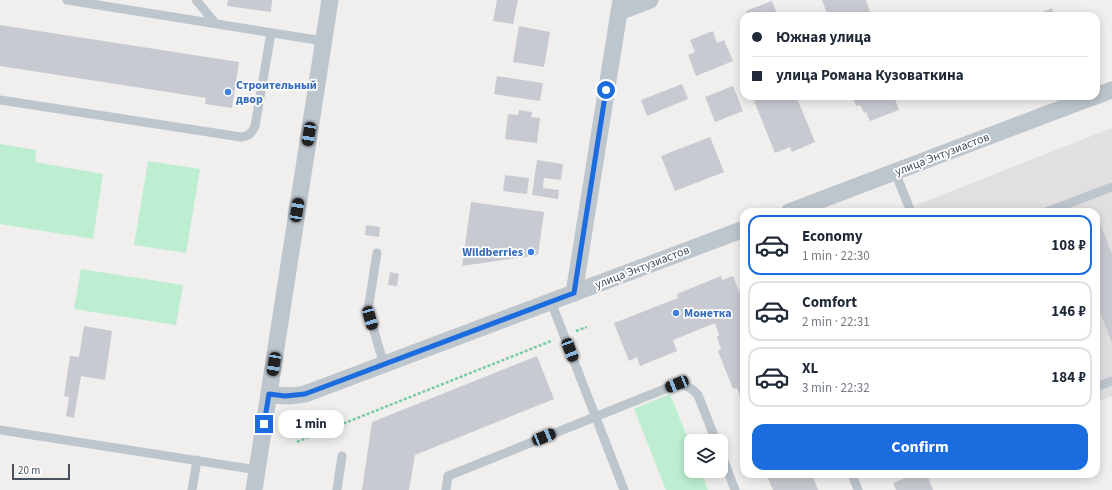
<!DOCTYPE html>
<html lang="en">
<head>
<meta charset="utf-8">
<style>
	body { margin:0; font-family:"Source Sans 3",sans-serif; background:#f2f2f3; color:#1f2937; height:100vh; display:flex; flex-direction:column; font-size:15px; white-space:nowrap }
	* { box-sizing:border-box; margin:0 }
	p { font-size:13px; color:#747a83 }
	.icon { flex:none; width:22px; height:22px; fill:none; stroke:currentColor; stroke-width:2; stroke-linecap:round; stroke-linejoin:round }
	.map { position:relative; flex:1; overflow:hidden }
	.side { position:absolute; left:740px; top:208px; width:360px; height:270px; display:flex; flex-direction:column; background:#fff; border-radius:12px; box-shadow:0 2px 10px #0003 }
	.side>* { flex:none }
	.top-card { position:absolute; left:740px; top:12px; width:360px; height:88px; border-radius:12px; box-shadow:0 2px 10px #0003; display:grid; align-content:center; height:88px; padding:0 12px; background:#fff }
	.fabs { position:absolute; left:684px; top:434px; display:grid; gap:8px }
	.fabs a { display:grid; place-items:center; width:44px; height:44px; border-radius:8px; background:#fff; box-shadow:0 2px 10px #0003; font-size:20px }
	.scale { position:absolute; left:12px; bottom:10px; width:58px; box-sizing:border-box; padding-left:4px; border:2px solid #47515c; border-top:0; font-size:11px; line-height:14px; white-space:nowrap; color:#47515c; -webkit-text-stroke:3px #fff; paint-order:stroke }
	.end { position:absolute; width:18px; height:18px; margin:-9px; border:5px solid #1b6cde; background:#fff; box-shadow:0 0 0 2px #fff }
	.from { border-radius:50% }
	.bubble { position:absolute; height:28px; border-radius:12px; background:#fff; box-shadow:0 2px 10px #0003; font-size:13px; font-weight:700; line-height:28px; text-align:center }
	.car { position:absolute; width:12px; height:24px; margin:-12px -6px; border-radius:5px; box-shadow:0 0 3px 1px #0007; background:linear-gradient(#222 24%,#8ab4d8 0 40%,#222 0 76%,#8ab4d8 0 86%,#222 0) }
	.top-card b { display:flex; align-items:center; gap:14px; height:38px; font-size:15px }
	.top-card b+b { border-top:1px solid #e0e1e3 }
	.top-card i { width:10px; height:10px; background:#1f2937 }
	ul { padding:7px 0 0; list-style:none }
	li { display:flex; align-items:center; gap:12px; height:60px; margin:0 8px 6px; padding:0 4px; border:2px solid #e0e1e3; border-radius:12px }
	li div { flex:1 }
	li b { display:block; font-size:15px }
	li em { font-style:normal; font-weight:700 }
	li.current { border-color:#1b6cde }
	li>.icon { width:36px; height:36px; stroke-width:1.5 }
	.button { display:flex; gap:8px; margin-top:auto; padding:8px 12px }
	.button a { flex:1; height:46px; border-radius:12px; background:#1b6cde; color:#fff; font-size:16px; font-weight:700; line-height:46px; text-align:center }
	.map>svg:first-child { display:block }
	.education { fill:#e2dfe0 }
	.green { fill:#bdeed1 }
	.building { fill:#c8cad1 }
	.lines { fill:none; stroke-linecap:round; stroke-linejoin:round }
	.path { stroke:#76cca3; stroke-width:2.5; stroke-dasharray:3 2; stroke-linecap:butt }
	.lane { stroke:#bdc5cd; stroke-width:9 }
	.street { stroke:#bdc5cd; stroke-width:17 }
	.route { stroke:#1b6cde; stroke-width:5 }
	.shop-dot { fill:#3f7fe0; stroke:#fff; stroke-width:1.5 }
	.labels { text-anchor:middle; stroke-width:3.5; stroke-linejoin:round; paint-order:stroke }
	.shop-label { font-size:12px; font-weight:bold; fill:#366cbe; stroke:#fff; text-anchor:start }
	.street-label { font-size:12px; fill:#47515c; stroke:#fff }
</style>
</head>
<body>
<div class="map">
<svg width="1112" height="490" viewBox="0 0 1112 490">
	<rect width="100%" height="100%" fill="#f1eeee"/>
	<!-- education -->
	<path class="education" d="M1112,128V396L1096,402V212H898Z"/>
	<!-- green -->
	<g class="green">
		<path d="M0,144L36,150L35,162L103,174L93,239L0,224Z"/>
		<path d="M148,161L200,169L186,253L134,245Z"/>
		<path d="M81,269L183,285L176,325L74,309Z"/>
		<path d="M670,394L691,447V471H701L708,490H666L634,409Z"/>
	</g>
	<!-- building -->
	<g class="building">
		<path d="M228,0H272L271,12L227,6Z"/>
		<path d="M497,0H518L513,24L493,21Z"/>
		<path d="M822,0H866L870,12L860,16H828Z"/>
		<path d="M772,1L778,16H748L746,11Z"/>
		<path d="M1052,8L1055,16H1033Z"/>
		<path d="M0,25L239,62L232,108L205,104L206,98L0,66Z"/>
		<path d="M519,26L550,32L544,67L513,62Z"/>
		<path d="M713,31L717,43L724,40L733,61L696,76L688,55L695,52L690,40Z"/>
		<path d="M497,76L543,83L540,101L494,94Z"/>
		<path d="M682,84L688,99L647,116L641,100Z"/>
		<path d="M733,86L743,111L715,122L705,97Z"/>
		<path d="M752,96H796L815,142L792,152L790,147L775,153Z"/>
		<path d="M852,96H894L899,110L870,121L866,112L864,113L860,105L856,106Z"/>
		<path d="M519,110L532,112L531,117L540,118L537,143L505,139L508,114L518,115Z"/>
		<path d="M710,137L724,172L675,191L661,156Z"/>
		<path d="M537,160L563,164L561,180L544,178L543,188L559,190L558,199L532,195Z"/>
		<path d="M505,175L529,178L527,194L503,191Z"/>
		<path d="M471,202L544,212L538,255L462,266Z"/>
		<path d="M1096,213L1112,254V343L1099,310L1096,311Z"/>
		<path d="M366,225L380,227L379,237L365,235Z"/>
		<path d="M390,272L399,274L397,286L388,285Z"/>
		<path d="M721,276L722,280L733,276L744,303V406L737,388L733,389L718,351L721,349L717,337L719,335L715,323L673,340L677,351L640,366L637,357L629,361L614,323L678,298L677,294Z"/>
		<path d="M84,326L112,331L105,380L81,376L74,418L66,416L69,397L64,396L70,356L79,357Z"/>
		<path d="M537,356L554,399L415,455L409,490H362L372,422Z"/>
		<path d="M766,474H812L818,490H773Z"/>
		<path d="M915,474H927L933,490H896L893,483Z"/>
	</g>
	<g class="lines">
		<!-- path -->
		<g class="path">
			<path d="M576,331L587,327"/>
			<path d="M297,442L551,341"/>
		</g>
		<!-- lane -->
		<g class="lane">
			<path d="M67,0L323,41"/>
			<path d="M196,0L215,23"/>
			<path d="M0,100L241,137C249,136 252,133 255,126L271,33"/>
			<path d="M895,172L911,212"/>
			<path d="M1046,212L1112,187"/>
			<path d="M377,253L368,310L384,365"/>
			<path d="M551,302L624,490"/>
			<path d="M1096,387L1112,381"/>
			<path d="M0,430L258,470"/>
			<path d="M721,453L735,490"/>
			<path d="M852,474L858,490"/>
			<path d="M192,490L197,460"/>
			<path d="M337,490L342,456"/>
			<path d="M446,490L448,476L677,384C687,385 692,388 698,395L716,441"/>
		</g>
		<!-- street -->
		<g class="street">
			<path d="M619,12L650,0"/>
			<path d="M1096,96L1112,90"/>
			<path d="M789,212L1095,96"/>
			<path d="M574,293L621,0"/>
			<path d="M269,394C282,396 292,397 305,394L744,229"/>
			<path d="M254,490L330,0"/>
		</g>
	</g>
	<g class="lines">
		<!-- route -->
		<path class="route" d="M264,424L269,394L285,396L305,394L574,293L606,90"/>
	</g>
	<!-- markers -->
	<g class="shop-dot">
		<circle cx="228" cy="92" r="4"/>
		<circle cx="531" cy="252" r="4"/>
		<circle cx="676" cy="313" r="4"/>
	</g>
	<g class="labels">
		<!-- shop labels -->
		<g class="shop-label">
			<text x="236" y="89">Строительный<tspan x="236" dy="14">двор</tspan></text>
			<text x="523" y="256" text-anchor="end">Wildberries</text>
			<text x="684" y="317">Монетка</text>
		</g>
		<!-- street labels -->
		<g class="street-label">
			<text transform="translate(942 154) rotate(-21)" y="4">улица Энтузиастов</text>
			<text transform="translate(642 267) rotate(-21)" y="4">улица Энтузиастов</text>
		</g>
	</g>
</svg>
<div class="fabs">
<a><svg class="icon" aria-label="layers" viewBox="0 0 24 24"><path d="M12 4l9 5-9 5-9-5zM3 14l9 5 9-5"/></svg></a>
</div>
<div class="scale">20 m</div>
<i class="end from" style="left:606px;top:90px"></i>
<i class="end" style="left:264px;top:424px"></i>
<div class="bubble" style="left:278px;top:410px;width:66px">1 min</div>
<i class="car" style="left:309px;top:134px;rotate:189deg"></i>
<i class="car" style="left:297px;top:210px;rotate:9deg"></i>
<i class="car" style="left:370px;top:318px;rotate:164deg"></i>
<i class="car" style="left:570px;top:350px;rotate:159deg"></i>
<i class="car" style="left:274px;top:364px;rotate:189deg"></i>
<i class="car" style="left:677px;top:384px;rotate:248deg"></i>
<i class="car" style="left:544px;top:437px;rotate:68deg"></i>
<div class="top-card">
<b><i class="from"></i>Южная улица</b>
<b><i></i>улица Романа Кузоваткина</b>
</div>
<section class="side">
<ul>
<li class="current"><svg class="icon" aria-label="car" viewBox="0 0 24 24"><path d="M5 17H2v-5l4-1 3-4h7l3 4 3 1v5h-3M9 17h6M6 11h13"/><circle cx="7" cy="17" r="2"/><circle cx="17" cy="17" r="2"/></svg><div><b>Economy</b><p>1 min · 22:30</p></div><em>108 ₽</em></li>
<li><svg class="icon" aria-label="car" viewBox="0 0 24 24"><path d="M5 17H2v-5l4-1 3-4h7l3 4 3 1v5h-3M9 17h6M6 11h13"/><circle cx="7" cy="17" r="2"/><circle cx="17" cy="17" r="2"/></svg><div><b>Comfort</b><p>2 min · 22:31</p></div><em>146 ₽</em></li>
<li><svg class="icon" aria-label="car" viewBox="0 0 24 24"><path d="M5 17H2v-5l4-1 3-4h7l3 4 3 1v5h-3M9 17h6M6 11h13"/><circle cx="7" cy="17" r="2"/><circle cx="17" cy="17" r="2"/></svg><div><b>XL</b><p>3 min · 22:32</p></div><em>184 ₽</em></li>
</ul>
<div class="button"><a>Confirm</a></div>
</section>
</div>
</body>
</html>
